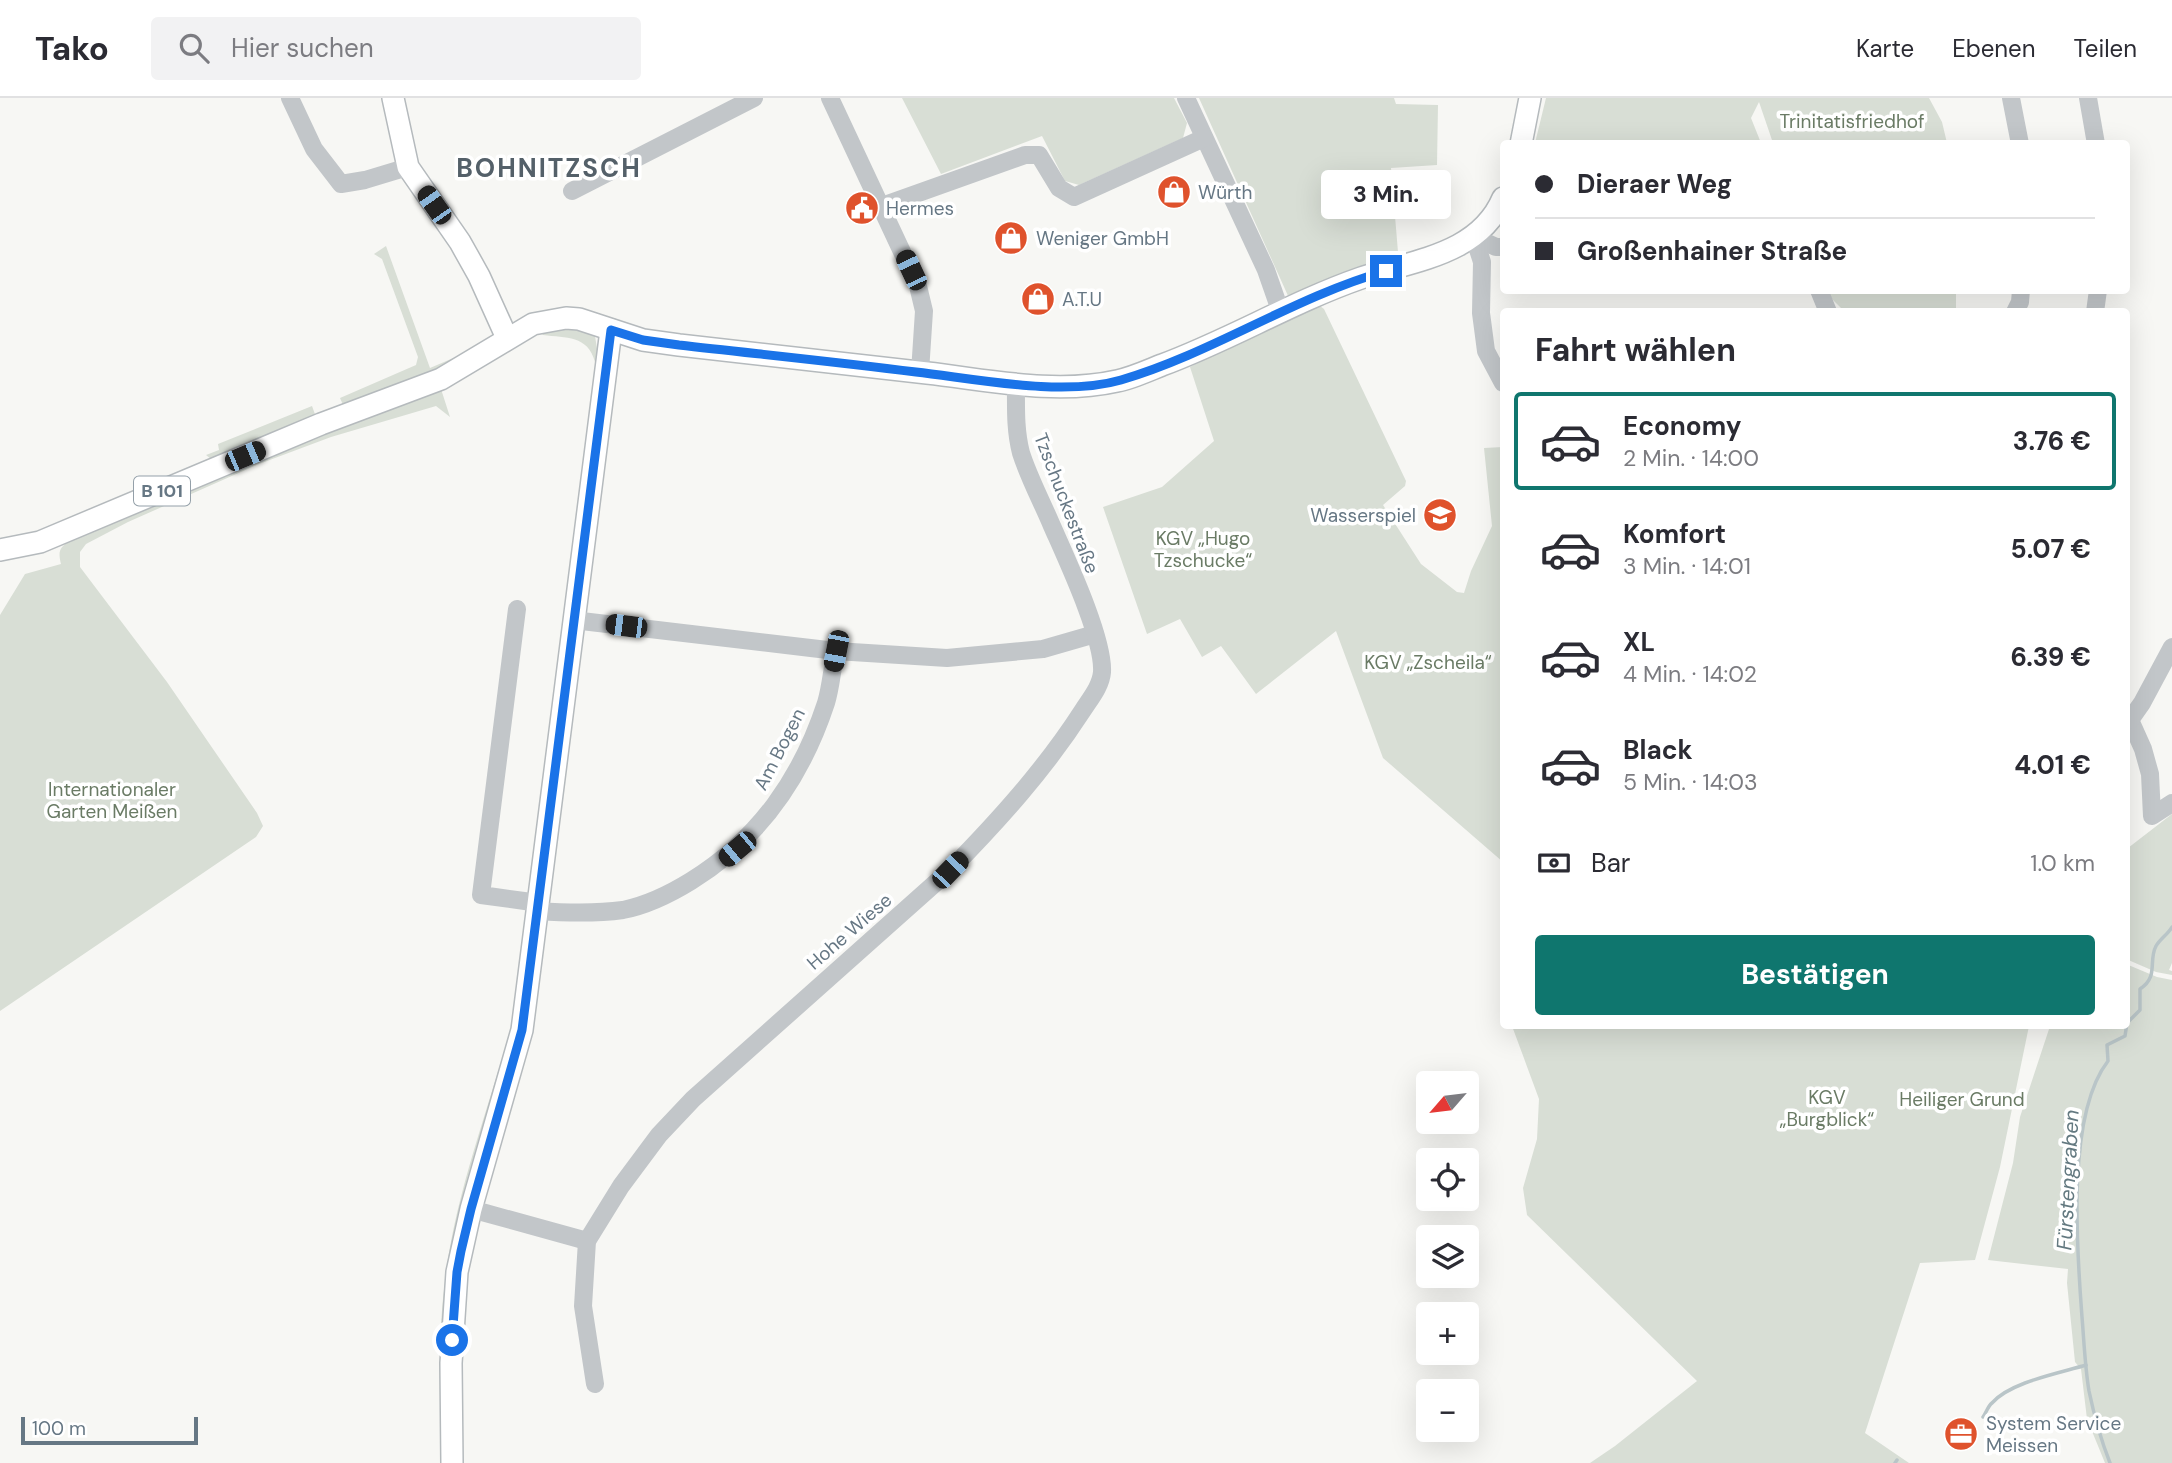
<!DOCTYPE html>
<html lang="de">
<head>
<meta charset="utf-8">
<style>
	body { margin:0; font-family:"DM Sans",sans-serif; background:#f2f2f3; color:#2b2b33; height:100vh; display:flex; flex-direction:column; font-size:26px; white-space:nowrap }
	* { box-sizing:border-box; margin:0 }
	p { font-size:23px; color:#7c7c81 }
	.icon { flex:none; width:38px; height:38px; fill:none; stroke:currentColor; stroke-width:2; stroke-linecap:round; stroke-linejoin:round }
	.map { position:relative; flex:1; overflow:hidden }
	.sheet { position:absolute; left:1500px; top:210px; width:630px; height:721px; display:flex; flex-direction:column; background:#fff; border-radius:7px; box-shadow:0 7px 28px #0002 }
	.sheet>* { flex:none }
	.banner { position:absolute; left:1500px; top:42px; width:630px; height:154px; border-radius:7px; box-shadow:0 7px 28px #0002; display:grid; align-content:center; height:154px; padding:0 35px; background:#fff }
	.needle { width:46px; rotate:242deg }
	.buttons { position:absolute; left:1416px; top:973px; display:grid; gap:14px }
	.buttons a { display:grid; place-items:center; width:63px; height:63px; border-radius:7px; background:#fff; box-shadow:0 7px 28px #0002; font-size:35px }
	.scale { position:absolute; left:21px; bottom:18px; width:177px; box-sizing:border-box; padding-left:7px; border:4px solid #667784; border-top:0; font-size:19px; line-height:24px; white-space:nowrap; color:#667784; -webkit-text-stroke:5px #fff; paint-order:stroke }
	.end { position:absolute; width:32px; height:32px; margin:-16px; border:9px solid #1a73e8; background:#fff; box-shadow:0 0 0 4px #fff }
	.from { border-radius:50% }
	.bubble { position:absolute; height:49px; border-radius:7px; background:#fff; box-shadow:0 7px 28px #0002; font-size:23px; font-weight:700; line-height:49px; text-align:center }
	.car { position:absolute; width:21px; height:42px; margin:-21px -10px; border-radius:9px; box-shadow:0 0 5px 2px #0007; background:linear-gradient(#222 24%,#8ab4d8 0 40%,#222 0 76%,#8ab4d8 0 86%,#222 0) }
	.banner b { display:flex; align-items:center; gap:24px; height:66px; font-size:26px }
	.banner b+b { border-top:2px solid #e1e1e2 }
	.banner i { width:18px; height:18px; background:#2b2b33 }
	ul { padding:0; list-style:none }
	li { display:flex; align-items:center; gap:21px; height:98px; margin:0 14px 10px; padding:0 21px; border:4px solid transparent; border-radius:7px }
	li div { flex:1 }
	li b { display:block; font-size:26px }
	li em { font-style:normal; font-weight:700 }
	li.current { border-color:#0f766e }
	li>.icon { width:63px; height:63px; stroke-width:1.5 }
	h2 { padding:0 35px; font-size:32px; line-height:84px }
	.pay { display:flex; align-items:center; gap:18px; height:77px; padding:0 35px; font-size:26px }
	.pay p { margin-inline-start:auto }
	.action { display:flex; gap:14px; margin-top:auto; padding:14px 35px }
	.action a { flex:1; height:80px; border-radius:7px; background:#0f766e; color:#fff; font-size:28px; font-weight:700; line-height:80px; text-align:center }
	header { display:flex; align-items:center; gap:42px; box-sizing:border-box; height:98px; padding:0 35px; background:#fff; border-bottom:2px solid #e1e1e2 }
	header strong { font-size:33px }
	nav { display:flex; gap:38px; margin-inline-start:auto; font-size:24px }
	.search { width:490px; height:63px; background:#f2f2f3; display:flex; align-items:center; gap:18px; box-sizing:border-box; padding:0 24px; border-radius:7px; color:#7c7c81; font-size:26px }
	.map>svg:first-child { display:block }
	.green { fill:#d8ded5 }
	.lines { fill:none; stroke-linecap:round; stroke-linejoin:round }
	.stream { stroke:#b9c5c8; stroke-width:3.5 }
	.major-casing { stroke:#b5babd; stroke-width:24 }
	.minor { stroke:#c2c6c9; stroke-width:18 }
	.major { stroke:#fff; stroke-width:21 }
	.route { stroke:#1a73e8; stroke-width:9 }
	.labels { text-anchor:middle; stroke-width:7; stroke-linejoin:round; paint-order:stroke }
	.shield { fill:#fff; stroke:#94a0a9; stroke-width:2 }
	.shield-label { font-size:18px; font-weight:bold; fill:#667784 }
	.park-label { font-size:19px; fill:#6a7b65; stroke:#fff }
	.poi-label { font-size:19px; fill:#667784; stroke:#fff; text-anchor:start }
	.street-label { font-size:19px; fill:#667784; stroke:#fff }
	.water-label { font-size:21px; font-style:italic; fill:#637980; stroke:#fff }
	.district-label { font-size:26px; font-weight:bold; letter-spacing:2px; fill:#546069; stroke:#fff }
</style>
</head>
<body>
<header>
<strong>Tako</strong>
<div class="search"><svg class="icon" aria-label="search" viewBox="0 0 24 24"><circle cx="10" cy="10" r="6"/><path d="M15 15l6 6"/></svg>Hier suchen</div>
<nav><a>Karte</a><a>Ebenen</a><a>Teilen</a></nav>
</header>
<div class="map">
<svg width="2172" height="1365" viewBox="0 0 2172 1365">
	<rect width="100%" height="100%" fill="#f7f7f4"/>
	<!-- green -->
	<g class="green">
		<path d="M902,0H1174L1187,25L1183,40L1079,87L1065,83L1042,38L941,76Z"/>
		<path d="M1199,0H1394L1396,6L1438,7L1437,67L1391,70L1398,154L1289,200Z"/>
		<path d="M1546,0H1929L1942,24L1947,45H1773L1759,4L1751,20L1761,45H1535Z"/>
		<path d="M386,148L430,270L465,255L468,261L344,309L340,300L416,267L418,259L382,161L374,156Z"/>
		<path d="M1828,193H1956V213H1844L1832,201Z"/>
		<path d="M1320,208L1324,211L1406,383L1405,388L1383,407L1421,466L1457,494L1464,495L1471,473L1492,428L1484,350L1503,349V764L1383,660L1336,533L1256,596L1221,548L1202,559L1180,521L1147,536L1103,409L1162,389L1214,343L1190,269L1228,249Z"/>
		<path d="M575,229L595,238L599,263L595,264C588,237 566,240 543,237L541,234Z"/>
		<path d="M441,291L450,319L436,308L331,339L259,366L128,424L86,446L80,454V469L167,584L257,715L263,728L256,739L0,913V517L25,476L61,466C58,454 59,449 70,443L257,361Z"/>
		<path d="M312,308L316,319L211,361L206,357L219,352L218,346Z"/>
		<path d="M2172,716V865L2169,872L2172,873V877L2156,874L2126,861V754L2128,750Z"/>
		<path d="M2126,866L2157,879L2172,882V1365H2105L2087,1321L2081,1271L2075,1264L2067,1185L2068,1171L1988,1162L2013,1065L2020,1019L2050,928H2126Z"/>
		<path d="M1512,928H2029L2000,1069L1975,1162L1920,1165L1865,1335L1909,1365H1590L1615,1348L1697,1283L1527,1117L1523,1090L1537,1041L1539,1001Z"/>
		<path d="M511,929L518,935L484,1049L442,1365C440,1305 437,1243 445,1183C455,1096 488,1013 511,929Z"/>
	</g>
	<g class="lines">
		<!-- stream -->
		<g class="stream">
			<path d="M1983,1319C1986,1315 1988,1308 1992,1305C2010,1284 2060,1275 2086,1267"/>
			<path d="M1895,1365L1897,1362"/>
			<path d="M2110,1365C2101,1342 2094,1317 2089,1293C2085,1269 2084,1243 2082,1219C2077,1152 2066,1017 2108,963L2107,947L2125,938L2127,925L2140,912V891C2159,879 2148,863 2156,848C2160,841 2168,836 2172,829"/>
		</g>
		<!-- major casing -->
		<g class="major-casing">
			<g id="major">
				<path d="M393,0L408,69L460,144L479,178L507,240"/>
				<path d="M1521,46L1530,0"/>
				<path d="M0,452L40,444L321,326L441,281L533,226L566,220L579,221L643,242L679,247C762,257 844,265 927,275C989,282 1055,297 1117,283C1132,280 1147,273 1162,267C1230,242 1292,204 1361,180C1413,162 1479,157 1503,100"/>
				<path d="M452,1365L451,1265L457,1174L471,1111L522,932L611,232"/>
			</g>
		</g>
		<!-- minor -->
		<g class="minor">
			<path d="M290,0L314,51L341,86L365,82L408,69"/>
			<path d="M830,0L918,188L924,213L920,274"/>
			<path d="M1186,0L1266,172L1281,215"/>
			<path d="M2011,0L2020,46"/>
			<path d="M2088,0L2096,46"/>
			<path d="M572,93L754,0"/>
			<path d="M882,108L1025,57H1039L1059,90L1074,99L1204,40"/>
			<path d="M1474,139L1482,164L1481,215L1486,253L1503,285"/>
			<path d="M1474,139L1496,149H1503"/>
			<path d="M1819,192L1828,214"/>
			<path d="M2015,214L2020,204L2021,192"/>
			<path d="M2095,214L2098,192"/>
			<path d="M517,511L481,797L539,805"/>
			<path d="M573,522L836,553L947,560L1043,551L1095,536"/>
			<path d="M2130,622L2143,651L2150,676L2152,718L2172,705"/>
			<path d="M2130,622L2142,605L2172,549"/>
			<path d="M538,813C567,815 594,816 623,812C648,807 670,796 691,783C759,741 801,681 826,605C831,589 832,570 836,553"/>
			<path d="M471,1111L587,1143"/>
			<path d="M595,1286L583,1208L587,1143L621,1088L659,1037L693,1001L950,772C999,722 1045,671 1083,612C1090,601 1101,588 1102,574C1104,541 1067,462 1052,428C1042,404 1029,380 1021,355C1015,332 1016,309 1016,286"/>
		</g>
		<!-- major -->
		<use href="#major" class="major"/>
	</g>
	<g class="lines">
		<!-- route -->
		<path class="route" d="M452,1242L457,1174L461,1153L471,1111L522,932L611,232L643,242L679,247C758,256 837,264 916,274C977,281 1063,299 1121,282C1213,255 1294,199 1386,173"/>
	</g>
	<!-- icons -->
	<defs>
		<g id="shop-disc" transform="scale(1.75)"><circle r="9.5" fill="#df522c" stroke="#fff"/><path d="M-5-2.5h2.3a2.7 3.5 0 0 1 5.4 0H5L5.5 6h-11ZM-1.5-2.5h3a1.5 2.3 0 0 0-3 0Z" fill="#fff"/></g>
		<g id="civic-disc" transform="scale(1.75)"><circle r="9.5" fill="#df522c" stroke="#fff"/><path d="M-.6-6.5H3V-4.5H.6V-3L4-1V1h2V6H-6V1h2V-1L-.6-3ZM-1.2 2.5V6h2.4V2.5Z" fill="#fff"/></g>
		<g id="school-disc" transform="scale(1.75)"><circle r="9.5" fill="#df522c" stroke="#fff"/><path d="M0-5L7-2L0 1L-7-2ZM-4 1L0 2.5L4 1V4Q0 6-4 4Z" fill="#fff"/></g>
		<g id="office-disc" transform="scale(1.75)"><circle r="9.5" fill="#df522c" stroke="#fff"/><path d="M-6-3h4V-5.5h4V-3h4V5H-6ZM-1-4.5V-3h2v-1.5ZM-6 0V1H6V0Z" fill="#fff"/></g>
	</defs>
	<g fill-rule="evenodd">
		<use href="#shop-disc" x="1174" y="94"/>
		<use href="#civic-disc" x="862" y="110"/>
		<use href="#shop-disc" x="1011" y="140"/>
		<use href="#shop-disc" x="1038" y="201"/>
		<use href="#school-disc" x="1440" y="417"/>
		<use href="#office-disc" x="1961" y="1336"/>
	</g>
	<g class="labels">
		<!-- shield labels -->
		<rect class="shield" x="134" y="378.5" width="56" height="29" rx="5"/>
		<g class="shield-label">
			<text x="162" y="399">B 101</text>
		</g>
		<!-- park labels -->
		<g class="park-label">
			<text x="1852" y="30">Trinitatisfriedhof</text>
			<text x="1203" y="447">KGV „Hugo<tspan x="1203" dy="22">Tzschucke“</tspan></text>
			<text x="1428" y="571">KGV „Zscheila“</text>
			<text x="112" y="698">Internationaler<tspan x="112" dy="22">Garten Meißen</tspan></text>
			<text x="1827" y="1006">KGV<tspan x="1827" dy="22">„Burgblick“</tspan></text>
			<text x="1962" y="1008">Heiliger Grund</text>
		</g>
		<!-- poi labels -->
		<g class="poi-label">
			<text x="1198" y="101">Würth</text>
			<text x="886" y="117">Hermes</text>
			<text x="1036" y="147">Weniger GmbH</text>
			<text x="1062" y="208">A.T.U</text>
			<text x="1416" y="424" text-anchor="end">Wasserspiel</text>
			<text x="1986" y="1332">System Service<tspan x="1986" dy="22">Meissen</tspan></text>
		</g>
		<!-- street labels -->
		<g class="street-label">
			<text transform="translate(1067 405) rotate(69)" y="7">Tzschuckestraße</text>
			<text transform="translate(779 651) rotate(-63)" y="7">Am Bogen</text>
			<text transform="translate(849 833) rotate(-41)" y="7">Hohe Wiese</text>
		</g>
		<!-- water labels -->
		<g class="water-label">
			<text transform="translate(2068 1082) rotate(-87)" y="7">Fürstengraben</text>
		</g>
		<!-- district labels -->
		<g class="district-label">
			<text x="549" y="79">BOHNITZSCH</text>
		</g>
	</g>
</svg>
<div class="buttons">
<a><svg class="needle" viewBox="-14 -14 28 28"><path d="M0-13l5 13h-10z" fill="#e53935"/><path d="M0 13l5-13h-10z" fill="#7c7c81"/></svg></a>
<a><svg class="icon" aria-label="locate" viewBox="0 0 24 24"><circle cx="12" cy="12" r="6"/><path d="M12 2v4M12 18v4M2 12h4M18 12h4"/></svg></a>
<a><svg class="icon" aria-label="layers" viewBox="0 0 24 24"><path d="M12 4l9 5-9 5-9-5zM3 14l9 5 9-5"/></svg></a>
<a>+</a>
<a>−</a>
</div>
<div class="scale">100 m</div>
<i class="end from" style="left:452px;top:1242px"></i>
<i class="end" style="left:1386px;top:173px"></i>
<div class="bubble" style="left:1321px;top:72px;width:130px">3 Min.</div>
<i class="car" style="left:434px;top:107px;rotate:325deg"></i>
<i class="car" style="left:911px;top:172px;rotate:335deg"></i>
<i class="car" style="left:245px;top:358px;rotate:67deg"></i>
<i class="car" style="left:626px;top:528px;rotate:277deg"></i>
<i class="car" style="left:836px;top:553px;rotate:191deg"></i>
<i class="car" style="left:737px;top:751px;rotate:230deg"></i>
<i class="car" style="left:950px;top:772px;rotate:44deg"></i>
<div class="banner">
<b><i class="from"></i>Dieraer Weg</b>
<b><i></i>Großenhainer Straße</b>
</div>
<section class="sheet">
<h2>Fahrt wählen</h2>
<ul>
<li class="current"><svg class="icon" aria-label="car" viewBox="0 0 24 24"><path d="M5 17H2v-5l4-1 3-4h7l3 4 3 1v5h-3M9 17h6M6 11h13"/><circle cx="7" cy="17" r="2"/><circle cx="17" cy="17" r="2"/></svg><div><b>Economy</b><p>2 Min. · 14:00</p></div><em>3.76 €</em></li>
<li><svg class="icon" aria-label="car" viewBox="0 0 24 24"><path d="M5 17H2v-5l4-1 3-4h7l3 4 3 1v5h-3M9 17h6M6 11h13"/><circle cx="7" cy="17" r="2"/><circle cx="17" cy="17" r="2"/></svg><div><b>Komfort</b><p>3 Min. · 14:01</p></div><em>5.07 €</em></li>
<li><svg class="icon" aria-label="car" viewBox="0 0 24 24"><path d="M5 17H2v-5l4-1 3-4h7l3 4 3 1v5h-3M9 17h6M6 11h13"/><circle cx="7" cy="17" r="2"/><circle cx="17" cy="17" r="2"/></svg><div><b>XL</b><p>4 Min. · 14:02</p></div><em>6.39 €</em></li>
<li><svg class="icon" aria-label="car" viewBox="0 0 24 24"><path d="M5 17H2v-5l4-1 3-4h7l3 4 3 1v5h-3M9 17h6M6 11h13"/><circle cx="7" cy="17" r="2"/><circle cx="17" cy="17" r="2"/></svg><div><b>Black</b><p>5 Min. · 14:03</p></div><em>4.01 €</em></li>
</ul>
<div class="pay"><svg class="icon" aria-label="cash" viewBox="0 0 24 24"><path d="M3 7h18v10H3z"/><circle cx="12" cy="12" r="2"/></svg>Bar<p>1.0 km</p></div>
<div class="action"><a>Bestätigen</a></div>
</section>
</div>
</body>
</html>
